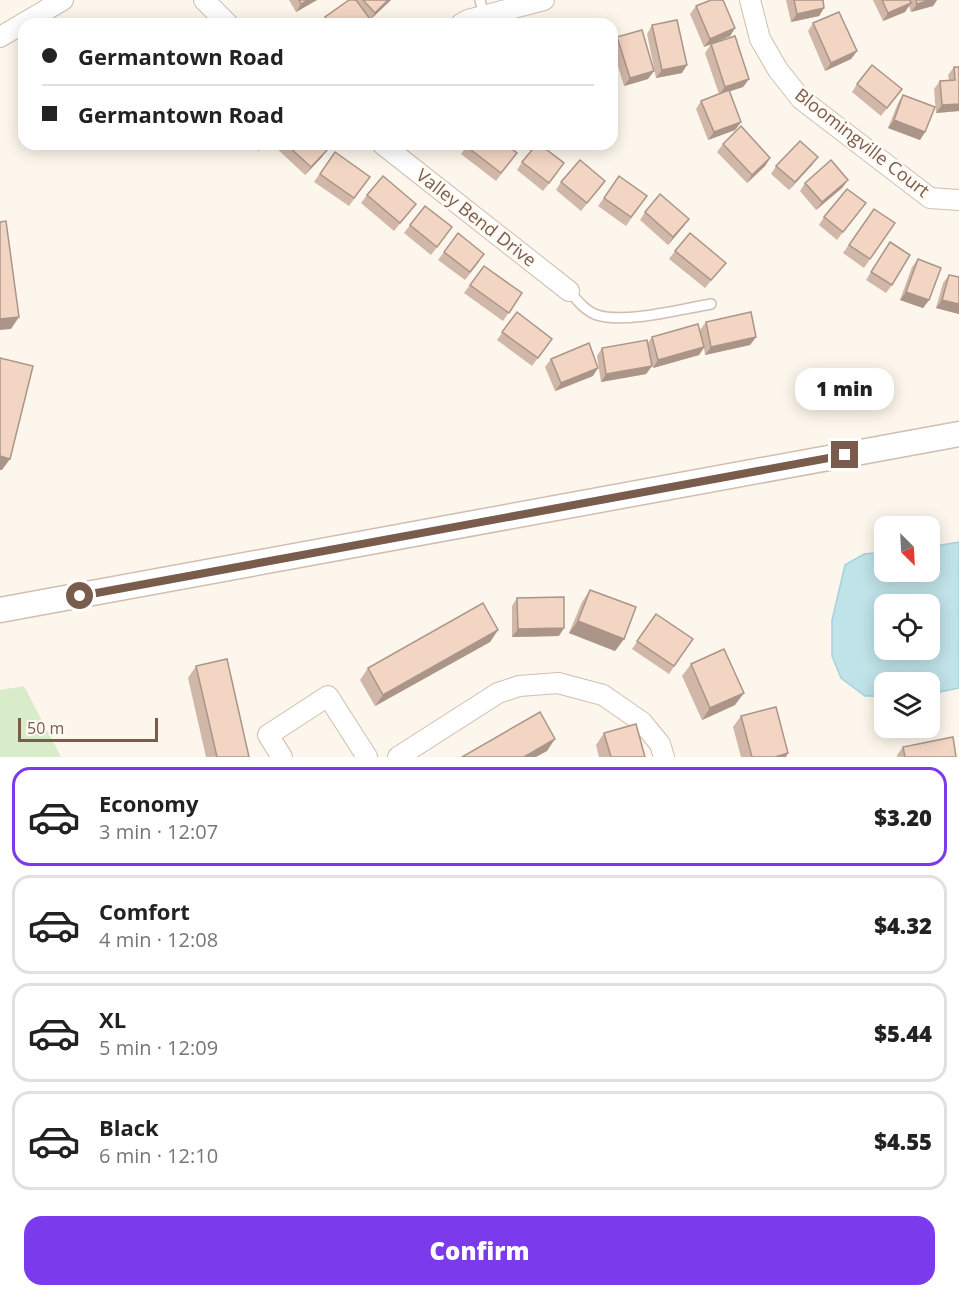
<!DOCTYPE html>
<html lang="en">
<head>
<meta charset="utf-8">
<style>
	body { margin:0; font-family:"Open Sans",sans-serif; background:#f2f2f2; color:#222; height:100vh; display:flex; flex-direction:column; font-size:22px; white-space:nowrap }
	* { box-sizing:border-box; margin:0 }
	p { font-size:20px; color:#767676 }
	.icon { flex:none; width:33px; height:33px; fill:none; stroke:currentColor; stroke-width:2; stroke-linecap:round; stroke-linejoin:round }
	.map { position:relative; height:757px; overflow:hidden }
	.panel { display:flex; flex-direction:column; background:#fff; flex:1 }
	.panel>* { flex:none }
	.top-card { position:absolute; left:18px; top:18px; width:600px; height:132px; border-radius:18px; box-shadow:0 3px 15px #0003; display:grid; align-content:center; height:132px; padding:0 24px; background:#fff }
	.needle { width:39px; rotate:156deg }
	.controls { position:absolute; left:874px; top:516px; display:grid; gap:12px }
	.controls a { display:grid; place-items:center; width:66px; height:66px; border-radius:12px; background:#fff; box-shadow:0 3px 15px #0003; font-size:30px }
	.scale { position:absolute; left:18px; bottom:15px; width:140px; box-sizing:border-box; padding-left:6px; border:3px solid #7a5c4d; border-top:0; font-size:16px; line-height:21px; white-space:nowrap; color:#7a5c4d; -webkit-text-stroke:4px #fffaf3; paint-order:stroke }
	.end { position:absolute; width:27px; height:27px; margin:-14px; border:8px solid #7a5c4d; background:#fff; box-shadow:0 0 0 3px #fff }
	.from { border-radius:50% }
	.bubble { position:absolute; height:42px; border-radius:18px; background:#fff; box-shadow:0 3px 15px #0003; font-size:20px; font-weight:800; line-height:42px; text-align:center }
	.top-card b { display:flex; align-items:center; gap:21px; height:57px; font-size:22px }
	.top-card b+b { border-top:2px solid #e0e0e0 }
	.top-card i { width:15px; height:15px; background:#222 }
	ul { padding:10px 0 0; list-style:none }
	li { display:flex; align-items:center; gap:18px; height:99px; margin:0 12px 9px; padding:0 12px; border:3px solid #e0e0e0; border-radius:18px }
	li div { flex:1 }
	li b { display:block; font-size:22px }
	li em { font-style:normal; font-weight:800 }
	li.on { border-color:#7c3aed }
	li>.icon { width:54px; height:54px; stroke-width:1.5 }
	.cta { display:flex; gap:12px; margin-top:auto; padding:12px 24px }
	.cta a { flex:1; height:69px; border-radius:18px; background:#7c3aed; color:#fff; font-size:24px; font-weight:800; line-height:69px; text-align:center }
	.map>svg:first-child { display:block }
	.green { fill:#d8ecc9 }
	.water { fill:#bfe3e8; stroke:#a5d3da; stroke-width:1.5; fill-rule:evenodd }
	.lines { fill:none; stroke-linecap:round; stroke-linejoin:round }
	.service-casing { stroke:#d1beb0; stroke-width:12 }
	.minor-casing { stroke:#d1beb0; stroke-width:22 }
	.tertiary-casing { stroke:#d1beb0; stroke-width:27 }
	.service { stroke:#fff; stroke-width:9 }
	.minor { stroke:#fff; stroke-width:20 }
	.tertiary { stroke:#fff; stroke-width:24 }
	.wall { fill:#d1b7a8 }
	.shaded-wall { fill:#aa9588 }
	.building { fill:#f3d5c3; stroke:#aa9588; stroke-width:1.5 }
	.route { stroke:#7a5c4d; stroke-width:8 }
	.labels { text-anchor:middle; stroke-width:5; stroke-linejoin:round; paint-order:stroke }
	.street-label { font-size:18px; fill:#7a5c4d; stroke:#fffaf3 }
</style>
</head>
<body>
<div class="map">
<svg width="959" height="757" viewBox="0 0 959 757">
	<rect width="100%" height="100%" fill="#fdf6ec"/>
	<!-- green -->
	<path class="green" d="M24,686L61,757H0V690Z"/>
	<!-- water -->
	<path class="water" d="M959,542V688L930,694V682H885V696H865L841,678L832,656V620L845,565L864,554L885,552V572H930V547ZM885,604H930V650H885Z"/>
	<g class="lines">
		<!-- service casing -->
		<g class="service-casing">
			<g id="service">
				<path d="M480,0L484,16"/>
				<path d="M569,291C577,300 585,311 597,315C625,324 681,309 711,304"/>
			</g>
		</g>
		<!-- minor casing -->
		<g class="minor-casing">
			<g id="minor">
				<path d="M204,0L228,24"/>
				<path d="M750,0L760,39L778,70L801,99L930,198L959,200"/>
				<path d="M461,24L468,20L544,0"/>
				<path d="M0,37L63,0"/>
				<path d="M382,144L569,291"/>
				<path d="M282,757L268,735L328,696L367,757"/>
				<path d="M398,757L498,693L519,686L558,683L603,695L642,722L660,744L664,757"/>
			</g>
		</g>
		<!-- tertiary casing -->
		<g class="tertiary-casing">
			<path id="tertiary" d="M0,610L959,434"/>
		</g>
		<!-- service -->
		<use href="#service" class="service"/>
		<!-- minor -->
		<use href="#minor" class="minor"/>
		<!-- tertiary -->
		<use href="#tertiary" class="tertiary"/>
	</g>
	<!-- wall -->
	<g class="wall">
		<path d="M289,0H317L296,12Z"/>
		<path d="M349,0H391L369,20L366,24H320L325,17Z"/>
		<path d="M786,0H823L824,8L819,16L791,22Z"/>
		<path d="M873,0H937L933,6L911,12L909,6L905,12L883,21Z"/>
		<path d="M696,6L735,28L730,36L704,47L690,14Z"/>
		<path d="M813,23L857,51L851,59L825,71L808,31Z"/>
		<path d="M652,25L682,73L656,78L647,34Z"/>
		<path d="M617,37L648,79L624,86L612,46Z"/>
		<path d="M711,44L749,79L743,87L729,91L741,122L735,130L708,140L696,109L701,101L719,94L705,53Z"/>
		<path d="M954,67H959V111L936,113L934,89L940,81L949,80L948,75Z"/>
		<path d="M857,84L902,89L881,116L852,92Z"/>
		<path d="M903,95L925,132L920,140L888,128L898,103Z"/>
		<path d="M247,144H264L259,151Z"/>
		<path d="M272,144H322V157L305,175Z"/>
		<path d="M468,144L511,161L496,181L461,154Z"/>
		<path d="M723,144L770,158L765,166L747,183L717,152Z"/>
		<path d="M335,152L370,177L349,206L314,182Z"/>
		<path d="M522,162L558,172L543,191L517,170Z"/>
		<path d="M812,165L789,190L771,174L776,166Z"/>
		<path d="M848,180L842,188L816,210L800,191L805,183Z"/>
		<path d="M605,181L581,211L556,190L561,182Z"/>
		<path d="M367,195L416,204L394,231L361,203Z"/>
		<path d="M647,196L626,226L598,206L604,198Z"/>
		<path d="M866,203L837,240L819,225L824,217Z"/>
		<path d="M874,209L895,223L864,268L843,253Z"/>
		<path d="M645,212L689,219L683,227L668,245L640,220Z"/>
		<path d="M410,225L452,227L431,255L404,233Z"/>
		<path d="M890,242L892,285L886,293L866,280Z"/>
		<path d="M675,251L726,263L705,288L669,259Z"/>
		<path d="M444,252L479,262L465,280L438,260Z"/>
		<path d="M918,259L929,300L923,308L900,300L912,267Z"/>
		<path d="M484,266L522,293L503,321L464,293Z"/>
		<path d="M949,275L959,277V314L936,308L943,283Z"/>
		<path d="M517,312L552,339L532,366L497,340Z"/>
		<path d="M706,322L756,337L750,345L705,355L704,348L699,355L653,368L651,360L652,366L646,374L601,382L597,356L602,348L648,343L652,337L700,330Z"/>
		<path d="M551,359L593,376L555,391L545,367Z"/>
		<path d="M590,590L624,639L615,651L569,633L582,602Z"/>
		<path d="M517,598L559,636L512,637V606Z"/>
		<path d="M656,614L693,639L669,674L632,649Z"/>
		<path d="M498,630L490,642L375,706L360,680L368,668Z"/>
		<path d="M691,664L735,705L702,720L682,676Z"/>
		<path d="M196,666L249,757H206L188,678Z"/>
		<path d="M741,716L786,757H741L733,727Z"/>
		<path d="M604,733L645,757H599L596,745Z"/>
		<path d="M903,747L956,757H897V755Z"/>
	</g>
	<!-- shaded-wall -->
	<g class="shaded-wall">
		<path d="M308,0H317L296,12L301,4Z"/>
		<path d="M388,0H391L369,21L375,13Z"/>
		<path d="M930,0H937L933,6L911,12L917,4Z"/>
		<path d="M911,3L905,12L883,21L888,13Z"/>
		<path d="M824,8L819,16L791,22L797,14Z"/>
		<path d="M735,28L730,36L704,47L710,39Z"/>
		<path d="M857,51L851,59L825,71L831,63Z"/>
		<path d="M687,65L682,73L656,78L662,70Z"/>
		<path d="M654,71L648,79L624,86L630,78Z"/>
		<path d="M749,79L743,87L719,95L725,87Z"/>
		<path d="M959,104V111L936,113L942,105Z"/>
		<path d="M894,120L925,132L920,140L888,128Z"/>
		<path d="M741,122L735,130L708,140L714,132Z"/>
		<path d="M328,149L322,157L305,175L311,167Z"/>
		<path d="M818,157L812,165L789,190L795,182Z"/>
		<path d="M770,158L765,166L747,183L752,175Z"/>
		<path d="M848,180L842,188L816,210L822,202Z"/>
		<path d="M689,219L683,227L668,245L673,237Z"/>
		<path d="M906,292L929,300L923,308L900,300Z"/>
		<path d="M942,300L959,304V314L936,308Z"/>
		<path d="M19,317L11,329L0,330V319Z"/>
		<path d="M756,337L750,345L705,355L711,347Z"/>
		<path d="M704,347L699,355L653,368L658,360Z"/>
		<path d="M652,366L646,374L601,382L606,374Z"/>
		<path d="M598,368L593,376L555,391L561,383Z"/>
		<path d="M0,456L10,459L2,470H0Z"/>
		<path d="M578,621L624,639L615,651L569,633Z"/>
		<path d="M564,628L559,636L512,637L518,629Z"/>
		<path d="M498,630L490,642L375,706L383,695Z"/>
		<path d="M744,693L735,705L702,720L710,708Z"/>
		<path d="M555,739L547,751L536,757H524Z"/>
		<path d="M788,753L786,757H775Z"/>
	</g>
	<!-- building -->
	<g class="building">
		<path d="M299,0H308L301,4Z"/>
		<path d="M349,0H356L370,19L363,24H330L325,17Z"/>
		<path d="M363,0H388L375,13Z"/>
		<path d="M711,0H723L735,28L710,39L696,6Z"/>
		<path d="M794,0H823L824,8L797,14Z"/>
		<path d="M882,0H910L911,3L888,13Z"/>
		<path d="M916,0H930L917,4Z"/>
		<path d="M839,12L857,51L831,63L813,23Z"/>
		<path d="M677,20L687,65L662,70L652,25Z"/>
		<path d="M642,30L654,71L630,78L617,37Z"/>
		<path d="M735,36L749,79L725,87L711,44Z"/>
		<path d="M872,65L902,89L887,108L857,84Z"/>
		<path d="M612,66L616,82L612,83Z"/>
		<path d="M954,67H959V104L942,105L940,81L955,80Z"/>
		<path d="M729,90L741,122L714,132L701,101Z"/>
		<path d="M903,95L935,107L925,132L894,120Z"/>
		<path d="M741,126L770,158L752,175L723,144Z"/>
		<path d="M800,141L818,157L795,182L776,166Z"/>
		<path d="M286,144H322L328,149L311,167Z"/>
		<path d="M468,144H505L517,153L501,173L466,146Z"/>
		<path d="M537,144H539L564,163L549,183L522,162Z"/>
		<path d="M335,152L370,177L354,198L320,174Z"/>
		<path d="M580,160L605,181L587,203L561,182Z"/>
		<path d="M831,160L848,180L822,202L805,183Z"/>
		<path d="M383,176L416,204L400,223L367,195Z"/>
		<path d="M619,176L647,196L631,217L604,198Z"/>
		<path d="M847,189L866,203L843,232L824,217Z"/>
		<path d="M660,194L689,219L673,237L645,212Z"/>
		<path d="M425,206L452,227L437,247L410,225Z"/>
		<path d="M874,209L895,223L870,259L849,245Z"/>
		<path d="M6,221L19,317L0,319V222Z"/>
		<path d="M458,233L484,254L470,272L444,252Z"/>
		<path d="M690,233L726,263L711,280L675,251Z"/>
		<path d="M890,242L910,255L892,285L871,272Z"/>
		<path d="M918,259L941,268L929,300L906,292Z"/>
		<path d="M484,266L522,293L509,313L470,285Z"/>
		<path d="M949,275L959,277V304L942,300Z"/>
		<path d="M517,312L552,339L538,358L502,332Z"/>
		<path d="M751,312L756,337L711,347L706,322Z"/>
		<path d="M698,324L704,347L658,360L652,337Z"/>
		<path d="M647,340L652,366L606,374L602,348Z"/>
		<path d="M589,343L598,368L561,383L551,359Z"/>
		<path d="M0,358L33,366L10,459L0,456Z"/>
		<path d="M590,590L636,607L624,639L578,621Z"/>
		<path d="M564,597V628L518,629L517,598Z"/>
		<path d="M483,603L498,630L383,695L368,668Z"/>
		<path d="M656,614L693,639L674,666L637,641Z"/>
		<path d="M724,649L744,693L710,708L691,664Z"/>
		<path d="M227,659L249,757H217L196,666Z"/>
		<path d="M776,707L788,753L775,757H752L741,716Z"/>
		<path d="M540,712L555,739L524,757H462Z"/>
		<path d="M636,724L645,757H611L604,733Z"/>
		<path d="M953,737L956,757H905L903,747Z"/>
	</g>
	<g class="lines">
		<!-- route -->
		<path class="route" d="M80,596L845,455"/>
	</g>
	<g class="labels">
		<!-- street labels -->
		<g class="street-label">
			<text transform="translate(862 143) rotate(38)" y="6">Bloomingville Court</text>
			<text transform="translate(476 218) rotate(38)" y="6">Valley Bend Drive</text>
		</g>
	</g>
</svg>
<div class="controls">
<a><svg class="needle" viewBox="-14 -14 28 28"><path d="M0-13l5 13h-10z" fill="#e53935"/><path d="M0 13l5-13h-10z" fill="#767676"/></svg></a>
<a><svg class="icon" aria-label="locate" viewBox="0 0 24 24"><circle cx="12" cy="12" r="6"/><path d="M12 2v4M12 18v4M2 12h4M18 12h4"/></svg></a>
<a><svg class="icon" aria-label="layers" viewBox="0 0 24 24"><path d="M12 4l9 5-9 5-9-5zM3 14l9 5 9-5"/></svg></a>
</div>
<div class="scale">50 m</div>
<i class="end from" style="left:80px;top:596px"></i>
<i class="end" style="left:845px;top:455px"></i>
<div class="bubble" style="left:795px;top:368px;width:99px">1 min</div>
<div class="top-card">
<b><i class="from"></i>Germantown Road</b>
<b><i></i>Germantown Road</b>
</div>
</div>
<section class="panel">
<ul>
<li class="on"><svg class="icon" aria-label="car" viewBox="0 0 24 24"><path d="M5 17H2v-5l4-1 3-4h7l3 4 3 1v5h-3M9 17h6M6 11h13"/><circle cx="7" cy="17" r="2"/><circle cx="17" cy="17" r="2"/></svg><div><b>Economy</b><p>3 min · 12:07</p></div><em>$3.20</em></li>
<li><svg class="icon" aria-label="car" viewBox="0 0 24 24"><path d="M5 17H2v-5l4-1 3-4h7l3 4 3 1v5h-3M9 17h6M6 11h13"/><circle cx="7" cy="17" r="2"/><circle cx="17" cy="17" r="2"/></svg><div><b>Comfort</b><p>4 min · 12:08</p></div><em>$4.32</em></li>
<li><svg class="icon" aria-label="car" viewBox="0 0 24 24"><path d="M5 17H2v-5l4-1 3-4h7l3 4 3 1v5h-3M9 17h6M6 11h13"/><circle cx="7" cy="17" r="2"/><circle cx="17" cy="17" r="2"/></svg><div><b>XL</b><p>5 min · 12:09</p></div><em>$5.44</em></li>
<li><svg class="icon" aria-label="car" viewBox="0 0 24 24"><path d="M5 17H2v-5l4-1 3-4h7l3 4 3 1v5h-3M9 17h6M6 11h13"/><circle cx="7" cy="17" r="2"/><circle cx="17" cy="17" r="2"/></svg><div><b>Black</b><p>6 min · 12:10</p></div><em>$4.55</em></li>
</ul>
<div class="cta"><a>Confirm</a></div>
</section>
</body>
</html>
